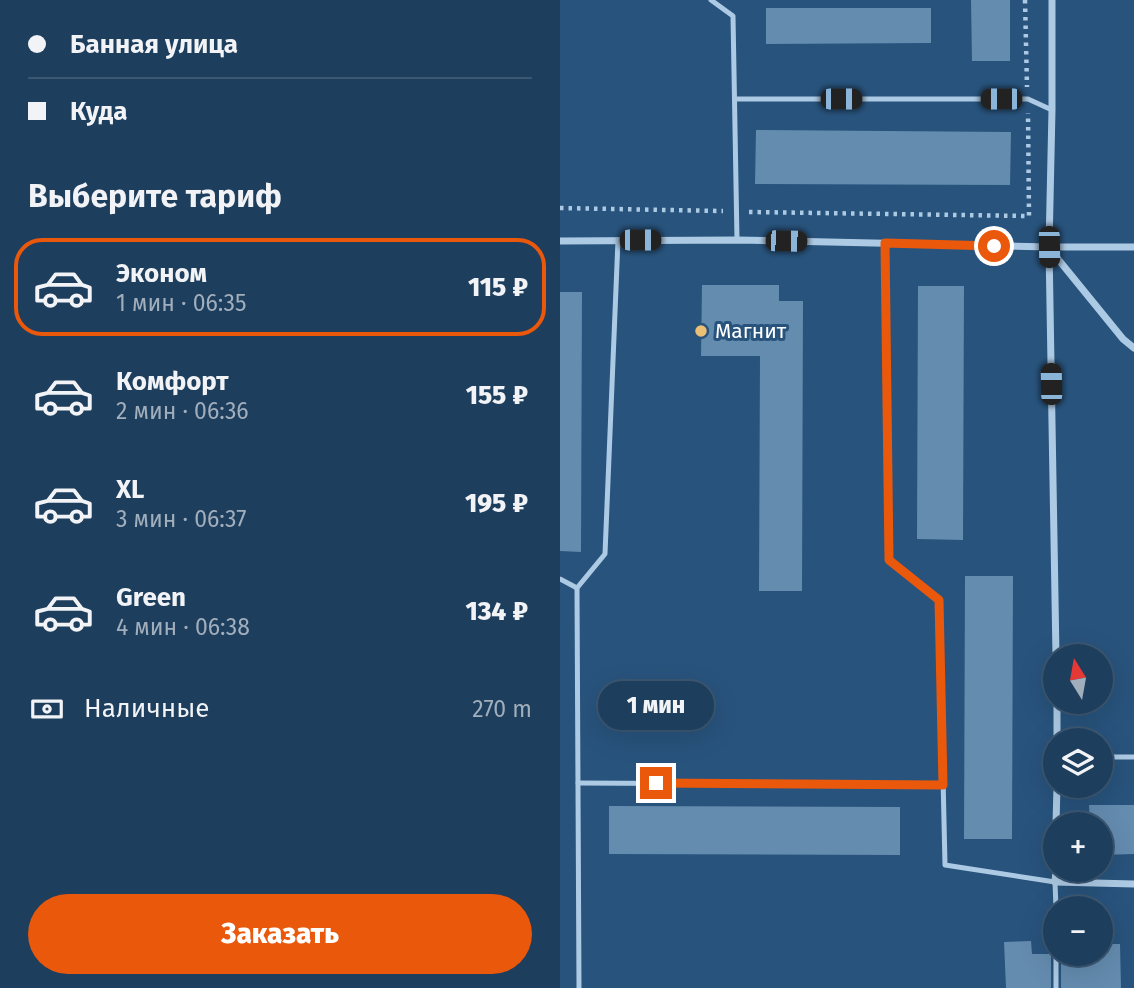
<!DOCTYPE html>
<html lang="ru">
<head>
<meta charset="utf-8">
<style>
	body { margin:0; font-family:"Fira Sans",sans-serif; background:#264563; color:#f1f3f6; height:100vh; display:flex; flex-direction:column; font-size:26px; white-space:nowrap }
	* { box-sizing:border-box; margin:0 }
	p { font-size:23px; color:#a1aebc }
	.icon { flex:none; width:38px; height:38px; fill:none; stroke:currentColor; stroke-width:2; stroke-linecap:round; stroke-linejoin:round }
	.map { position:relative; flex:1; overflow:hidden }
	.panel { display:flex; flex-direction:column; background:#1e3e5d; width:560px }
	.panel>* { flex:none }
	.hud { display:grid; align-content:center; height:154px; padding:0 28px; background:#1e3e5d }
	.needle { width:46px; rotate:349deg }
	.tools { position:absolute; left:483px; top:644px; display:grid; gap:14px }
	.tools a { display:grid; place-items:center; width:70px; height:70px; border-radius:50%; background:#1e3e5d; box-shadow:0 7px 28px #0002,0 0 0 2px #3c5772; font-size:35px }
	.end { position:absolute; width:32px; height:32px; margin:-16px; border:9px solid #ea580c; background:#fff; box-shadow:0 0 0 4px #fff }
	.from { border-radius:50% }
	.bubble { position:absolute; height:49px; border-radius:24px; background:#1e3e5d; box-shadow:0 7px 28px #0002,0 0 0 2px #3c5772; font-size:23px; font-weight:800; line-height:49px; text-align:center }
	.car { position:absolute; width:21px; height:42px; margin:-21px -10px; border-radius:9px; box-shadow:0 0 5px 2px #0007; background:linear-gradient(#222 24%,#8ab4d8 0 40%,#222 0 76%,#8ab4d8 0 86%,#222 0) }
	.hud b { display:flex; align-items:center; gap:24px; height:66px; font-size:26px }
	.hud b+b { border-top:2px solid #3c5772 }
	.hud i { width:18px; height:18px; background:#f1f3f6 }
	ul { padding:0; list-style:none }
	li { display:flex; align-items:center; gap:21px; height:98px; margin:0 14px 10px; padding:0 14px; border:4px solid transparent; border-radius:28px }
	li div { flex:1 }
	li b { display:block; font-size:26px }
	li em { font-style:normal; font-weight:800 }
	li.current { border-color:#ea580c }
	li>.icon { width:63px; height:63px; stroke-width:1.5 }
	h2 { padding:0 28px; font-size:32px; line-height:84px }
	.pay { display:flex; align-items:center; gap:18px; height:77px; padding:0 28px; font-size:26px }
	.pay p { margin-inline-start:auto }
	.primary-button { display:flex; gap:14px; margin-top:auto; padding:14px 28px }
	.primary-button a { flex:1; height:80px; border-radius:42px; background:#ea580c; color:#fff; font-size:28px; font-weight:800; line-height:80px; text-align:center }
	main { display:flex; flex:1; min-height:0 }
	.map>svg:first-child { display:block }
	.building { fill:#648caf }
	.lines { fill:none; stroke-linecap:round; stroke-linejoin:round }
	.path { stroke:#adcae4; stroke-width:4.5; stroke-dasharray:3.5 5; stroke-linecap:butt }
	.lane { stroke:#adcae4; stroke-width:5 }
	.street { stroke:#adcae4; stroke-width:7 }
	.route { stroke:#ea580c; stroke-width:9 }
	.poi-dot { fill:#ebbf74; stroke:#28537c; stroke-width:2.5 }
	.labels { text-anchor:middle; stroke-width:6; stroke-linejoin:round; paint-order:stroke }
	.poi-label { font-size:21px; fill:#fff; stroke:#28537c; text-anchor:start }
</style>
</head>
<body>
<main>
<section class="panel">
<div class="hud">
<b><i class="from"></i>Банная улица</b>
<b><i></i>Куда</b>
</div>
<h2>Выберите тариф</h2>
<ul>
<li class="current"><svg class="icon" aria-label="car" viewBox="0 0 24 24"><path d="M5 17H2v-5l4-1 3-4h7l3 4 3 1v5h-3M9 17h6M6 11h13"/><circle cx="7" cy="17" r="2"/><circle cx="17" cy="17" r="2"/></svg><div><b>Эконом</b><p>1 мин · 06:35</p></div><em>115 ₽</em></li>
<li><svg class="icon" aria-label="car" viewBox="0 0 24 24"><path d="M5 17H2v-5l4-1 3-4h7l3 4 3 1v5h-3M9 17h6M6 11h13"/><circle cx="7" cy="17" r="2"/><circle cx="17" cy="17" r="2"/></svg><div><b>Комфорт</b><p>2 мин · 06:36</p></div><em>155 ₽</em></li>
<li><svg class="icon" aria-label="car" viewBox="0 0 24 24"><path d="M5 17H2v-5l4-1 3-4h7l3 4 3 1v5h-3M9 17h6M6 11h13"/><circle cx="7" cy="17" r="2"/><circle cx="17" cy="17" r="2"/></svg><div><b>XL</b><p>3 мин · 06:37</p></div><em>195 ₽</em></li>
<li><svg class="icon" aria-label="car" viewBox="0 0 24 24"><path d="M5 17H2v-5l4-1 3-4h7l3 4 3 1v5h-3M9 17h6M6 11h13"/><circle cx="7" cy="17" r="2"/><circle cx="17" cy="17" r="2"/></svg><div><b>Green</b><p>4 мин · 06:38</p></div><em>134 ₽</em></li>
</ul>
<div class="pay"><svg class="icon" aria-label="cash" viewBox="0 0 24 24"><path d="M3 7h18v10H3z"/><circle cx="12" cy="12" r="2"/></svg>Наличные<p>270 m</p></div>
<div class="primary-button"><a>Заказать</a></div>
</section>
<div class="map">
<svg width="574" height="988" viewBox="0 0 574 988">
	<rect width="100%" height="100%" fill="#28537c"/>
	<!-- building -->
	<g class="building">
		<path d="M411,0H450V61H412Z"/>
		<path d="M206,8H371V43L206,44Z"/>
		<path d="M196,130L451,132L450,185L195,184Z"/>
		<path d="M142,285H219V301H243L242,591H199L200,356H141Z"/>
		<path d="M358,286H404L403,540L357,539Z"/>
		<path d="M0,292H22L21,552L0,551Z"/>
		<path d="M405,576H453L452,839H404Z"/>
		<path d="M529,805H574V854L541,855V824H530Z"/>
		<path d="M49,806L340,807V855L49,854Z"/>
		<path d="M471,941L472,954H491V988H446L444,942Z"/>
		<path d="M541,944H560L561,988H501V954H541Z"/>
	</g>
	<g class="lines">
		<!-- path -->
		<g class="path">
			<path d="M465,0L467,87"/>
			<path d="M0,208L163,211"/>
			<path d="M189,212L469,216L468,113"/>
		</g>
		<!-- lane -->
		<g class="lane">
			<path d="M151,0L173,16L177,240"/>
			<path d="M175,99H468L492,110"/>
			<path d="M325,243L329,560L379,600L385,865L495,882L496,908"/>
			<path d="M0,579L17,588"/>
			<path d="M541,757H574"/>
			<path d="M18,783L383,785"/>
			<path d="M496,954V988"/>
			<path d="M19,988L17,588L45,554L58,240"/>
		</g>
		<!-- street -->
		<g class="street">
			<path d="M492,0V110L489,247L496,656"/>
			<path d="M0,241L177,240L489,247H574"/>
			<path d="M489,248L563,339L574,348"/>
			<path d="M497,702V740"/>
			<path d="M496,824L497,786"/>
			<path d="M496,870L495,882L574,884"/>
		</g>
	</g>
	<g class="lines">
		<!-- route -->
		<path class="route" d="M96,783L383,785L379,600L329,560L325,243L434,246"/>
	</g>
	<!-- markers -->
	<circle class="poi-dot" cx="141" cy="331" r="7"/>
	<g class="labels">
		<!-- poi labels -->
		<g class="poi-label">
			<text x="155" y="338">Магнит</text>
		</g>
	</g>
</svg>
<div class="tools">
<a><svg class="needle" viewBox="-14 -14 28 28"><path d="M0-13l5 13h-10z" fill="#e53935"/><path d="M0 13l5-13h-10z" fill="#a1aebc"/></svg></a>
<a><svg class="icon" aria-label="layers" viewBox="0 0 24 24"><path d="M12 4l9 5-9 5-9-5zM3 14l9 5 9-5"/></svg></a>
<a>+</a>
<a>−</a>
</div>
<i class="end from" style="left:434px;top:246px"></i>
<i class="end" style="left:96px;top:783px"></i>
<div class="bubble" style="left:38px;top:681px;width:116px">1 мин</div>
<i class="car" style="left:281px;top:99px;rotate:90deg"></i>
<i class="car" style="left:441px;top:99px;rotate:270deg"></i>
<i class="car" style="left:80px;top:240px;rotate:90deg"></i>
<i class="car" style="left:226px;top:241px;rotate:91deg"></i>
<i class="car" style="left:489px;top:247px;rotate:179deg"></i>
<i class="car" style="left:491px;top:384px;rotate:359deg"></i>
</div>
</main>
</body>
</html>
